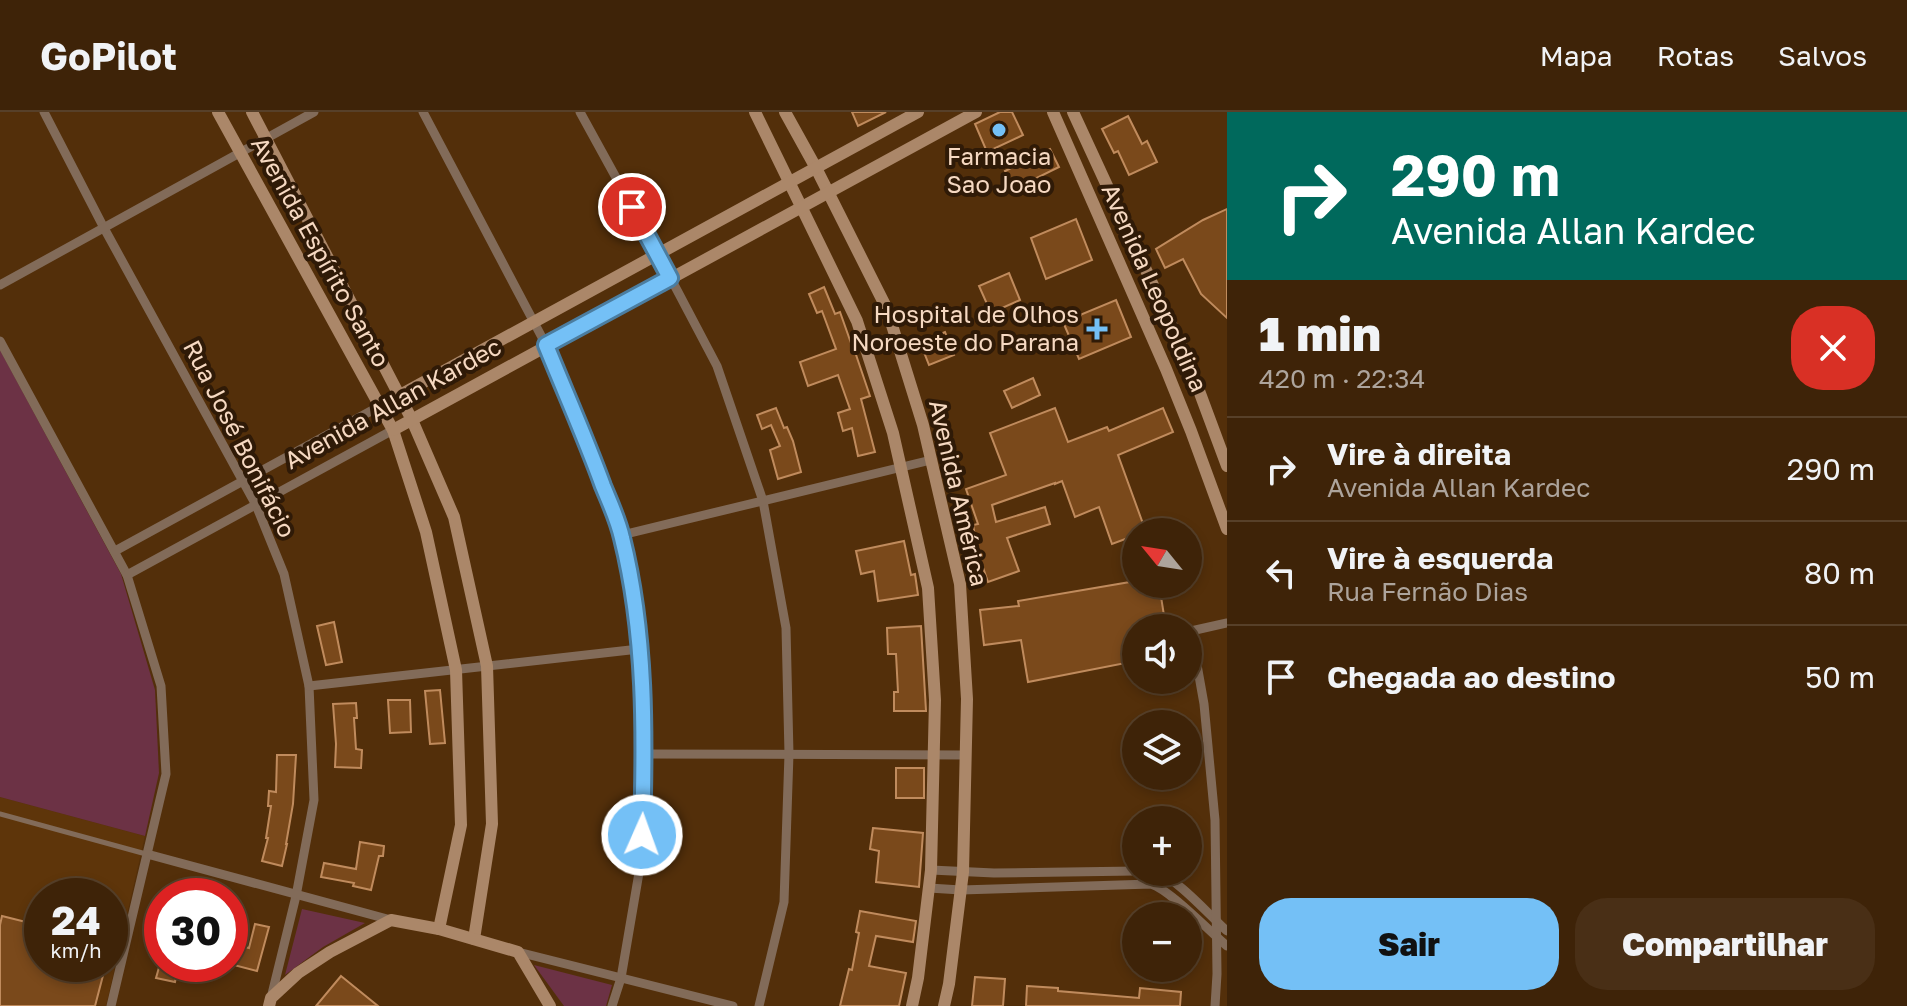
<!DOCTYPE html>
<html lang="pt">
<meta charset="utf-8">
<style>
:root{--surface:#3e2308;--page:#492f16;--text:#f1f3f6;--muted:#ada49c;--line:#574029;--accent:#74c0f6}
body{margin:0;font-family:"Golos Text",sans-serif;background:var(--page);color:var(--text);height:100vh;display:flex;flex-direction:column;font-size:30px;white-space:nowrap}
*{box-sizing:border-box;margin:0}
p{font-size:26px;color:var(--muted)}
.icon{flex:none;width:44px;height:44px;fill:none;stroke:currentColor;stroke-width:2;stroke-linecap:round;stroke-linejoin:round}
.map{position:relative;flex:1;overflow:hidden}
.drawer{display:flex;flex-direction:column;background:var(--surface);width:680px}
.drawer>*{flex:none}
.top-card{background:#00695c;color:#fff;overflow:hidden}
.needle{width:52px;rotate:300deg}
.controls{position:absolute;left:1122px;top:406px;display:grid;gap:16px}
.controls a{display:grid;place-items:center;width:80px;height:80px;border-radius:50%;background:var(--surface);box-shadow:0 4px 12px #0003,0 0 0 2px var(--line);font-size:40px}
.speed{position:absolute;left:24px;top:766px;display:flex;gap:16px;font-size:40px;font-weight:700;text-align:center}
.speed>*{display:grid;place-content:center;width:104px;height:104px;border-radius:50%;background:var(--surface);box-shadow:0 4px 12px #0003,0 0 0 2px var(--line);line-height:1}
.speed small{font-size:20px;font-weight:400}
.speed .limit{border:12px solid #d22;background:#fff;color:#111}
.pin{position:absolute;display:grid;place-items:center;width:68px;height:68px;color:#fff;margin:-34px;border:4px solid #fff;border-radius:50%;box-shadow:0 2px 8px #0007}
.me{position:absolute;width:88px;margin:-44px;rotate:2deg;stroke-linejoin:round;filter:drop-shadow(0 0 6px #0008)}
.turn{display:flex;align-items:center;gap:28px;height:168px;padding:0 32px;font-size:36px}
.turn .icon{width:104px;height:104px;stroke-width:2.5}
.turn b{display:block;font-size:56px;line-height:68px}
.round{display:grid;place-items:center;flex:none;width:84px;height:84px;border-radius:32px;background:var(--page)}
.summary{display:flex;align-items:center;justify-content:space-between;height:136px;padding:0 32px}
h1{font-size:48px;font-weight:800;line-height:60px}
.action{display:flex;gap:16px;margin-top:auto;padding:16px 32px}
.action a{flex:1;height:92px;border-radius:32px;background:var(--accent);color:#111;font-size:32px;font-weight:800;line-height:92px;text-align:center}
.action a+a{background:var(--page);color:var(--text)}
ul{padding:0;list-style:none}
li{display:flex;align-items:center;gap:24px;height:104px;padding:0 32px;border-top:2px solid var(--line)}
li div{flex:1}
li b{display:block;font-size:30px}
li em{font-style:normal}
header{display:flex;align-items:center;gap:48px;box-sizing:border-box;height:112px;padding:0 40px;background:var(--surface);border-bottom:2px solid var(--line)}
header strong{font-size:38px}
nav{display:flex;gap:44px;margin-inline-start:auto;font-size:28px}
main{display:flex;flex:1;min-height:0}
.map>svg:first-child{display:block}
.built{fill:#5e350a;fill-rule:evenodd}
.green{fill:#6c3245}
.building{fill:#7a491b;stroke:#c08b5d;stroke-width:2}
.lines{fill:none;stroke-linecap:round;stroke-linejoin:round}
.lane{stroke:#826b59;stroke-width:5}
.street{stroke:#826b59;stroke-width:9}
.secondary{stroke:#ab8769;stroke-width:12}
.route-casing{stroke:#4b7da0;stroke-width:20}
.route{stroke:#74c0f6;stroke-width:14}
.poi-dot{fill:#74c0f6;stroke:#2f1a07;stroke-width:3}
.labels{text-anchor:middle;stroke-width:8;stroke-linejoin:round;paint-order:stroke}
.poi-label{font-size:24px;fill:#f6d9c2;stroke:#2f1a07}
.street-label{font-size:24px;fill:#f6d9c2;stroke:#2f1a07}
</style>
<header>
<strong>GoPilot</strong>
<nav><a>Mapa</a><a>Rotas</a><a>Salvos</a></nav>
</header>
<main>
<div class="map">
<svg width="1227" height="894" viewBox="0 0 1227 894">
<rect width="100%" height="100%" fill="#532f0a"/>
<path class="built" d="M0,685L145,724L106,894H0ZM42,784H110V852H42Z"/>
<g class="green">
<path d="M0,238L121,462L155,578L159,661L145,724L0,685Z"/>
<path d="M302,797L365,811L323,835L285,863Z"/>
<path d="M534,853L612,873L606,894H564Z"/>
</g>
<g class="building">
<path d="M852,0H886L858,14Z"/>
<path d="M1000,0H1012L1023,23L987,40L975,12Z"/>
<path d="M1128,4L1142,32L1147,29L1157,50L1129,63L1118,39L1114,41L1102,17Z"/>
<path d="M1050,37L1059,55L1014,77L1005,59Z"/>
<path d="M1227,97V206L1201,182L1183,147L1165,156L1156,137L1203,108Z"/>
<path d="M1076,107L1092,148L1046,167L1031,126Z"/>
<path d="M1009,161L1020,188L991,201L979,174Z"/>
<path d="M824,175L835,202L840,200L851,231H852L870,284L861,287L875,340L858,344L852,316L843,319L838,301L850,297L838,263L808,274L800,250L836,237L822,199L817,201L809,182Z"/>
<path d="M1116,188L1131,225L1079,247L1063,210Z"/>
<path d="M945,220L954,243L929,253L920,230Z"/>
<path d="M1033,266L1040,283L1012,296L1004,279Z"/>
<path d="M776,296L784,316L787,315L793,329L801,360L778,367L770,338L780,334L771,313L762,317L757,303Z"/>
<path d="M1055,296L1068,330L1107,315L1109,319L1163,296L1173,320L1118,343L1146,420H1136V423L1112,432L1099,395L1075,405L1062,369L1055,372V371L992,393L996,410L1045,395L1050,412L1007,426L1019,459L988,470L978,441L973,413L978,412L966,377L1006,363L990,321Z"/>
<path d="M904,429L911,463L915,462L918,483L878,489L874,459L861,462L856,439Z"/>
<path d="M1136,469V472H1159L1166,516H1136V549L1028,570L1021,528L984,533L980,498L1019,494L1018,489Z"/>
<path d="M334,510L342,550L326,553L317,514Z"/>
<path d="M921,514L926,599H894V580H898L896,542H888L887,516Z"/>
<path d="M440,578L445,631L430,632L425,579Z"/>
<path d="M388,588H410L411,620L390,621Z"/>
<path d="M356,591L357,606H354L356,637L362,638L361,656L335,655L336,632L333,592Z"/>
<path d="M277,643H296L293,692L286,732H287L282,754L262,749L268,726H266L271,694H268L269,679L276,680Z"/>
<rect x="896" y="656" width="28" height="30"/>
<path d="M873,716L923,721L919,775L876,770L879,739L870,737Z"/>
<path d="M360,730L384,734L383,744H379L371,778L353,774L354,771L321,765L324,751L356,757Z"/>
<path d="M860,799L916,809L913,830L876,824L869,854L906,861L899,894H840L849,857L852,858L859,821L856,820Z"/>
<path d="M2,804L42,814V852H106L95,894H0V813Z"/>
<path d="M255,812L269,815L257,859L230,852L231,832L249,836Z"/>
<path d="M160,852H179L175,870L156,866Z"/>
<path d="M341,864L378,894H316Z"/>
<path d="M975,865L1005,867L1003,894H972Z"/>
<path d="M1027,874L1058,876V879L1139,886L1140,876L1181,880L1180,894H1026Z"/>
</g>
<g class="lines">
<path class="lane" d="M0,702L146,742"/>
<g class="street">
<path d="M44,0L104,116L256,393L284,462L309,574L314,688L296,784L271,886"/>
<path d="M423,0L546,233L597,358L622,423L631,466L639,537L644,642L641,749L621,866L612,894"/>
<path d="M580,0L658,142L717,254L763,389L786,516L789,642L784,790L759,894"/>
<path d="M0,173L314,0"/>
<path d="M0,229L127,463L161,574L166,662L111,894"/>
<path d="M622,423L931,348"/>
<path d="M115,439L380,294"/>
<path d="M127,463L393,318"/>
<path d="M309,574L639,537"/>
<path d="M644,642L966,643"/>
<path d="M147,742L391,808"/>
<path d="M931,758L994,761L1136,759"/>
<path d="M1156,760C1177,766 1209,803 1227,819"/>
<path d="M929,776L961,778L1151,772C1170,778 1209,819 1227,834"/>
<path d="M518,840L733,894"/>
<path d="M1215,894L1217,862L1215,708L1204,592L1191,519L1227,511"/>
</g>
<g class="secondary">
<path d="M218,0L393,318L426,420L456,558L461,713L439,817"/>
<path d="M252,0L412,308L454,405L487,554L492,712L474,827"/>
<path d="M755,0L857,209L893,321L928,476L935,588L931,758L918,866L912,894"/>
<path d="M785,0L816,56L887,197L923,313L960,472L967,587L963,760L949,872L944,894"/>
<path d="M1053,0L1166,257L1191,319L1227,417"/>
<path d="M1073,0L1188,249L1227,354"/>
<path d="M380,294L918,0"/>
<path d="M393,318L976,0"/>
<path d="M269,894L271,886L298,861L330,840L391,808L439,817L518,840L550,894"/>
</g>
</g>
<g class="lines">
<defs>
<path id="route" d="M632,95L670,166L546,233C565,280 586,327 603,374C610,391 618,408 622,426C646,522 645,624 642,723"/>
</defs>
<use href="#route" class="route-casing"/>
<use href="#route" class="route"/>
</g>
<g class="poi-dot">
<circle cx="999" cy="18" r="8"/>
<path d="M1093 205h8v8h8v8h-8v8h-8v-8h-8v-8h8z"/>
</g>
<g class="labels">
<g class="poi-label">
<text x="999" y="53">Farmacia<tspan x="999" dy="28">Sao Joao</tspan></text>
<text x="1079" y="211" text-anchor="end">Hospital de Olhos<tspan x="1079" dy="28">Noroeste do Parana</tspan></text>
</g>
<g class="street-label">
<text transform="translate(320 140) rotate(61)" y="8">Avenida Espírito Santo</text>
<text transform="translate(1154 176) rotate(66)" y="8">Avenida Leopoldina</text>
<text transform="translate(393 292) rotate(-29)" y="8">Avenida Allan Kardec</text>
<text transform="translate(239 327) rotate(63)" y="8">Rua José Bonifácio</text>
<text transform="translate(958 381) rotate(77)" y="8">Avenida América</text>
</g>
</g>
</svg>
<div class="controls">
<a><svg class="needle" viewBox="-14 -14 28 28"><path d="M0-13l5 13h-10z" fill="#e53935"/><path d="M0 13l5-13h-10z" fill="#ada49c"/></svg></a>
<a><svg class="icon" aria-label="sound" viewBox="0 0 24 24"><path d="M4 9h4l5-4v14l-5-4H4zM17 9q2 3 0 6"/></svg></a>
<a><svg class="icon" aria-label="layers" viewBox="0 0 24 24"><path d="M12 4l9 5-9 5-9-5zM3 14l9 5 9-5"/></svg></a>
<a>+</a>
<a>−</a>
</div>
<div class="speed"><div>24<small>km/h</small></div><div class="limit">30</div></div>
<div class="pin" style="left:632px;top:95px;background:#d93025"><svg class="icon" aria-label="arrive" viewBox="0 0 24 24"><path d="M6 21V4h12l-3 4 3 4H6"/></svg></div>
<svg class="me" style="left:642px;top:723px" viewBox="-20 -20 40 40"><circle r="17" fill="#74c0f6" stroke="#fff" stroke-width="3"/><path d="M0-11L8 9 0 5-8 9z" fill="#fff"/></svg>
</div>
<section class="drawer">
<div class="top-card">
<div class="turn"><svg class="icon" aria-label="right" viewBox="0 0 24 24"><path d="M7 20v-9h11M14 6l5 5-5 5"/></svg><div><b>290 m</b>Avenida Allan Kardec</div></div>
</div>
<div class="summary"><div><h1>1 min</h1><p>420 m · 22:34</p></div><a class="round" style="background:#d93025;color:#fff"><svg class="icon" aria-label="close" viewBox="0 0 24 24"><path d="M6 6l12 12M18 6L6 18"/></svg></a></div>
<ul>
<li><svg class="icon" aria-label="right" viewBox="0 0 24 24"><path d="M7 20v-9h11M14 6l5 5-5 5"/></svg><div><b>Vire à direita</b><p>Avenida Allan Kardec</p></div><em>290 m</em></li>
<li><svg class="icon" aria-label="left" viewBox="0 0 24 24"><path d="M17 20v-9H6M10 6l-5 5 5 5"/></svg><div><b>Vire à esquerda</b><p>Rua Fernão Dias</p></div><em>80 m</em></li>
<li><svg class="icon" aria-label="arrive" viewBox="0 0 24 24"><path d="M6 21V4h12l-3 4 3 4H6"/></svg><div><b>Chegada ao destino</b></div><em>50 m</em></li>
</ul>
<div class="action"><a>Sair</a><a>Compartilhar</a></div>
</section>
</main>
